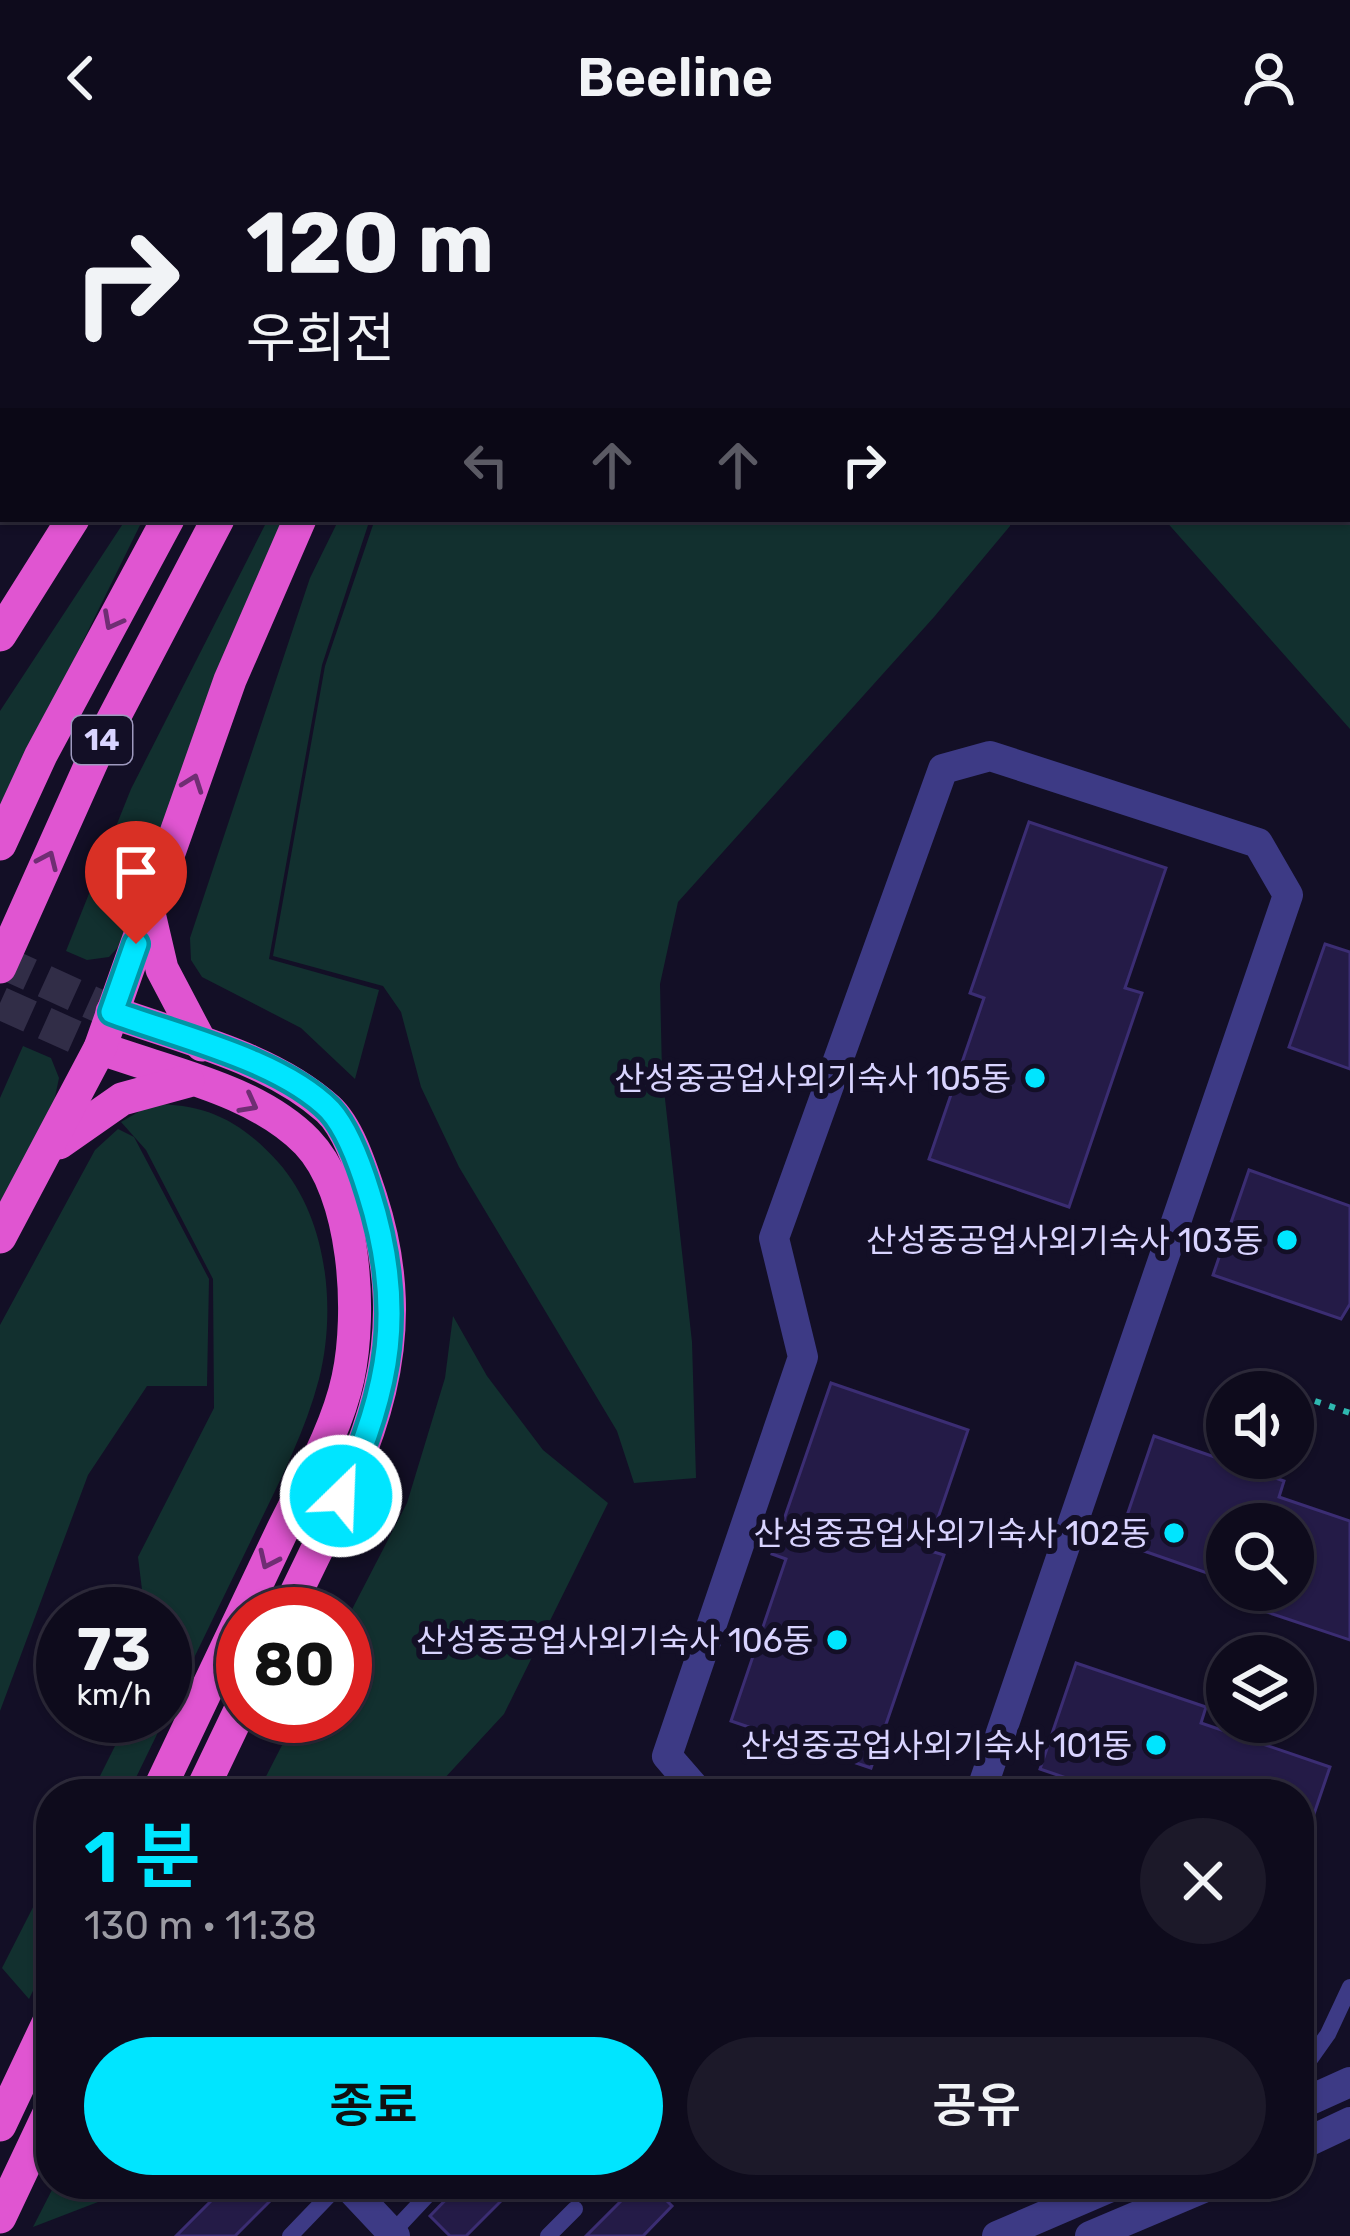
<!DOCTYPE html>
<html lang="ko">
<meta charset="utf-8">
<style>
:root{--surface:#0e0b1c;--page:#1c1929;--text:#f1f3f6;--muted:#9b9ba3;--line:#2e2b3b;--accent:#00e5ff}
body{margin:0;font-family:Rubik,"Noto Sans KR",sans-serif;background:var(--page);color:var(--text);height:100vh;display:flex;flex-direction:column;font-size:45px;white-space:nowrap}
*{box-sizing:border-box;margin:0}
p{font-size:39px;color:var(--muted)}
.icon{flex:none;width:66px;height:66px;fill:none;stroke:currentColor;stroke-width:2;stroke-linecap:round;stroke-linejoin:round}
.map{position:relative;flex:1;overflow:hidden}
.panel{position:absolute;left:36px;top:1623px;width:1278px;height:420px;display:flex;flex-direction:column;background:var(--surface);border-radius:48px;box-shadow:0 3px 9px #0004,0 0 0 3px var(--line)}
.panel>*{flex:none}
.guide{position:absolute;left:0px;top:0px;width:1350px;height:366px;box-shadow:0 3px 9px #0004,0 0 0 3px var(--line);background:#0e0b1c;color:var(--text);overflow:hidden}
.tools{position:absolute;left:1206px;top:1215px;display:grid;gap:24px}
.tools a{display:grid;place-items:center;width:108px;height:108px;border-radius:50%;background:var(--surface);box-shadow:0 3px 9px #0004,0 0 0 3px var(--line);font-size:60px}
.speed{position:absolute;left:36px;top:1431px;display:flex;gap:24px;font-size:60px;font-weight:700;text-align:center}
.speed>*{display:grid;place-content:center;width:156px;height:156px;border-radius:50%;background:var(--surface);box-shadow:0 3px 9px #0004,0 0 0 3px var(--line);line-height:1}
.speed small{font-size:30px;font-weight:400}
.speed .limit{border:18px solid #d22;background:#fff;color:#111}
.pin{position:absolute;display:grid;place-items:center;width:102px;height:102px;color:#fff;margin:-123px -51px;border-radius:50% 50% 50% 0;rotate:-45deg;box-shadow:0 0 12px #0007}
.pin .icon{rotate:45deg}
.me{position:absolute;width:132px;margin:-66px;rotate:24deg;stroke-linejoin:round;filter:drop-shadow(0 0 9px #0008)}
.turn{display:flex;align-items:center;gap:42px;height:252px;padding:0 48px;font-size:54px}
.turn .icon{width:156px;height:156px;stroke-width:2.5}
.turn b{display:block;font-size:84px;line-height:102px}
.lanes{display:flex;align-items:center;height:114px;padding:0 48px;background:#0003;justify-content:center;gap:60px;direction:ltr}
.lanes .off{opacity:.35}
.round{display:grid;place-items:center;flex:none;width:126px;height:126px;border-radius:63px;background:var(--page)}
.head{display:flex;align-items:center;justify-content:space-between;height:204px;padding:0 48px}
h1{font-size:72px;font-weight:600;line-height:90px;color:var(--accent)}
.primary-button{display:flex;gap:24px;margin-top:auto;padding:24px 48px}
.primary-button a{flex:1;height:138px;border-radius:72px;background:var(--accent);color:#111;font-size:48px;font-weight:600;line-height:138px;text-align:center}
.primary-button a+a{background:var(--page);color:var(--text)}
header{display:flex;justify-content:space-between;align-items:center;height:156px;padding:0 48px;background:var(--surface);font-size:54px;font-weight:600}
.map>svg:first-child{display:block}
.green{fill:#12302f}
.building{fill:#241b47;stroke:#3b2d73;stroke-width:3}
.lines{fill:none;stroke-linecap:round;stroke-linejoin:round}
.trunk-tunnel{stroke:#312d47;stroke-width:33;stroke-dasharray:33 16;stroke-linecap:butt}
.path{stroke:#2fb8b0;stroke-width:6;stroke-dasharray:6 9;stroke-linecap:butt}
.service{stroke:#3d3a85;stroke-width:16}
.minor{stroke:#3d3a85;stroke-width:30}
.tertiary{stroke:#3d3a85;stroke-width:30}
.trunk{stroke:#e055d1;stroke-width:33}
.oneway{stroke:#6f2e73}
.route-casing{stroke:#0095a6;stroke-width:30}
.route{stroke:#00e5ff;stroke-width:21}
.poi-dot{fill:#00e5ff;stroke:#130f26;stroke-width:4.5}
.labels{text-anchor:middle;stroke-width:12;stroke-linejoin:round;paint-order:stroke}
.shield{fill:#130f26;stroke:#9e99be;stroke-width:3}
.shield-label{font-size:30px;font-weight:bold;fill:#d9d4ff}
.poi-label{font-size:33px;fill:#d9d4ff;stroke:#130f26;text-anchor:end}
</style>
<header><svg class="icon" aria-label="back" viewBox="0 0 24 24"><path d="M15 5l-7 7 7 7"/></svg>Beeline<svg class="icon" aria-label="person" viewBox="0 0 24 24"><circle cx="12" cy="8" r="4"/><path d="M4 21q1-7 8-7t8 7"/></svg></header>
<div class="map">
<svg width="1350" height="2080" viewBox="0 0 1350 2080">
<rect width="100%" height="100%" fill="#130f26"/>
<g class="green">
<path d="M0,0H265L3,3L0,346Z"/>
<path d="M758,0H1350V8L1347,11V3H756Z"/>
<path d="M1350,161V573L1164,363H1347Z"/>
<path d="M126,363H143L0,654V555Z"/>
<path d="M268,363H282L122,787L109,801L87,804L66,795L131,633Z"/>
<path d="M339,363H370L322,509L269,803L379,834L355,923L301,872L202,821L191,804L190,782L310,422Z"/>
<path d="M375,363H1010V370L934,461L678,746L660,828L662,916L692,1186L696,1322L634,1327L617,1275L459,1011L421,931L401,856L383,830L273,800L325,510Z"/>
<path d="M23,890L51,902L59,922L54,946L0,1047V942Z"/>
<path d="M152,948C207,948 241,965 278,1006C327,1061 337,1152 319,1223C303,1284 271,1342 244,1399C205,1479 167,1558 128,1638H91L130,1560H165V1458H145L138,1401L214,1252L213,1123L146,994L121,966Z"/>
<path d="M118,973L134,981L209,1123L207,1230H147L88,1319L0,1555V1169L95,994Z"/>
<path d="M453,1160L487,1220L543,1294L608,1347L504,1558L430,1638H257L297,1560H345V1467L407,1347L445,1222Z"/>
<path d="M51,1716V1798L29,1843L2,1812Z"/>
<path d="M55,2028H106L98,2046L33,2071Z"/>
</g>
<g class="building">
<path d="M1029,666L1166,712L1125,832L1142,837L1069,1051L929,1003L984,842L970,837Z"/>
<path d="M1325,788L1350,796V913L1289,891Z"/>
<path d="M1249,1014L1350,1050V1148L1341,1163L1213,1119Z"/>
<path d="M831,1227L968,1274L927,1394L944,1399L871,1612L731,1565L786,1403L772,1398Z"/>
<path d="M1154,1280L1284,1325L1279,1341L1350,1365V1484L1237,1446L1241,1434H1293V1368H1227V1424L1118,1386Z"/>
<path d="M1076,1507L1206,1551L1201,1567L1330,1611L1299,1702V1638H1113L1040,1613Z"/>
<path d="M228,2028H287L235,2080H176Z"/>
<path d="M461,2028H518L466,2080H450L430,2060Z"/>
<path d="M638,2028H650L672,2050L643,2080H586Z"/>
</g>
<g class="lines">
<g class="trunk-tunnel">
<path d="M0,805L112,856"/>
<path d="M0,847L100,892"/>
</g>
<path class="path" d="M1315,1245L1350,1257"/>
<g class="service">
<path d="M1299,1919L1328,1878L1350,1831"/>
<path d="M392,2077L438,2028"/>
<path d="M290,2080L340,2028"/>
<path d="M548,2080L575,2053"/>
</g>
<g class="minor">
<path d="M700,1638L667,1600L803,1201L774,1082L943,613L990,600L1258,687L1288,739L980,1638"/>
<path d="M346,2028L395,2080"/>
</g>
<g class="tertiary">
<path d="M1299,1949L1350,1926"/>
<path d="M1299,1990L1350,1966"/>
<path d="M997,2080L1118,2028"/>
<path d="M1090,2080L1213,2028"/>
</g>
<g class="trunk">
<path d="M349,3L352,0"/>
<path d="M394,3L395,0"/>
<path d="M453,3L456,0"/>
<path d="M502,3L504,0"/>
<path d="M0,479L73,363"/>
<path d="M0,688L41,599L168,363"/>
<path d="M148,753L162,813L202,889"/>
<path d="M0,811L99,590L218,363"/>
<path d="M112,856C183,882 270,901 328,953C349,972 362,1015 371,1042C424,1206 353,1315 286,1458"/>
<path d="M100,892C167,917 255,933 307,986C356,1037 362,1157 348,1222C337,1274 306,1326 283,1373C241,1462 199,1550 157,1638"/>
<path d="M59,987L122,943L188,925"/>
<path d="M0,1081L100,892L230,524L300,363"/>
<path d="M200,1638L243,1548"/>
<path d="M0,1969L51,1861"/>
<path d="M0,2061L51,1953"/>
</g>
</g>
<defs><path id="oneway-chevron" d="M-2-3.5L2.5 0L-2 3.5" fill="none" stroke-width="1.6" stroke-linecap="round" stroke-linejoin="round" transform="scale(3)"/></defs>
<g class="oneway">
<use href="#oneway-chevron" transform="translate(112 465) rotate(118)"/>
<use href="#oneway-chevron" transform="translate(193 627) rotate(-70)"/>
<use href="#oneway-chevron" transform="translate(48 704) rotate(-66)"/>
<use href="#oneway-chevron" transform="translate(249 948) rotate(28)"/>
<use href="#oneway-chevron" transform="translate(268 1404) rotate(115)"/>
</g>
<g class="lines">
<defs>
<path id="route" d="M136,788L112,856C176,880 281,904 330,954C348,974 361,1011 369,1037C405,1150 391,1234 341,1340"/>
</defs>
<use href="#route" class="route-casing"/>
<use href="#route" class="route"/>
</g>
<g class="poi-dot">
<circle cx="1035" cy="922" r="12"/>
<circle cx="1287" cy="1084" r="12"/>
<circle cx="1174" cy="1377" r="12"/>
<circle cx="837" cy="1484" r="12"/>
<circle cx="1156" cy="1589" r="12"/>
</g>
<g class="labels">
<rect class="shield" x="72" y="560" width="60" height="48" rx="9"/>
<g class="shield-label">
<text x="102" y="594">14</text>
</g>
<g class="poi-label">
<text x="1011" y="934">산성중공업사외기숙사 105동</text>
<text x="1263" y="1096">산성중공업사외기숙사 103동</text>
<text x="1150" y="1389">산성중공업사외기숙사 102동</text>
<text x="813" y="1496">산성중공업사외기숙사 106동</text>
<text x="1132" y="1601">산성중공업사외기숙사 101동</text>
</g>
</g>
</svg>
<div class="tools">
<a><svg class="icon" aria-label="sound" viewBox="0 0 24 24"><path d="M4 9h4l5-4v14l-5-4H4zM17 9q2 3 0 6"/></svg></a>
<a><svg class="icon" aria-label="search" viewBox="0 0 24 24"><circle cx="10" cy="10" r="6"/><path d="M15 15l6 6"/></svg></a>
<a><svg class="icon" aria-label="layers" viewBox="0 0 24 24"><path d="M12 4l9 5-9 5-9-5zM3 14l9 5 9-5"/></svg></a>
</div>
<div class="speed"><div>73<small>km/h</small></div><div class="limit">80</div></div>
<div class="pin" style="left:136px;top:788px;background:#d93025"><svg class="icon" aria-label="arrive" viewBox="0 0 24 24"><path d="M6 21V4h12l-3 4 3 4H6"/></svg></div>
<svg class="me" style="left:341px;top:1340px" viewBox="-20 -20 40 40"><circle r="17" fill="#00e5ff" stroke="#fff" stroke-width="3"/><path d="M0-11L8 9 0 5-8 9z" fill="#fff"/></svg>
<div class="guide">
<div class="turn"><svg class="icon" aria-label="right" viewBox="0 0 24 24"><path d="M7 20v-9h11M14 6l5 5-5 5"/></svg><div><b>120 m</b>우회전</div></div>
<div class="lanes"><svg class="icon off" aria-label="left" viewBox="0 0 24 24"><path d="M17 20v-9H6M10 6l-5 5 5 5"/></svg><svg class="icon off" aria-label="ahead" viewBox="0 0 24 24"><path d="M12 20V5M6 11l6-6 6 6"/></svg><svg class="icon off" aria-label="ahead" viewBox="0 0 24 24"><path d="M12 20V5M6 11l6-6 6 6"/></svg><svg class="icon" aria-label="right" viewBox="0 0 24 24"><path d="M7 20v-9h11M14 6l5 5-5 5"/></svg></div>
</div>
<section class="panel">
<div class="head"><div><h1>1 분</h1><p>130 m · 11:38</p></div><a class="round"><svg class="icon" aria-label="close" viewBox="0 0 24 24"><path d="M6 6l12 12M18 6L6 18"/></svg></a></div>
<div class="primary-button"><a>종료</a><a>공유</a></div>
</section>
</div>
